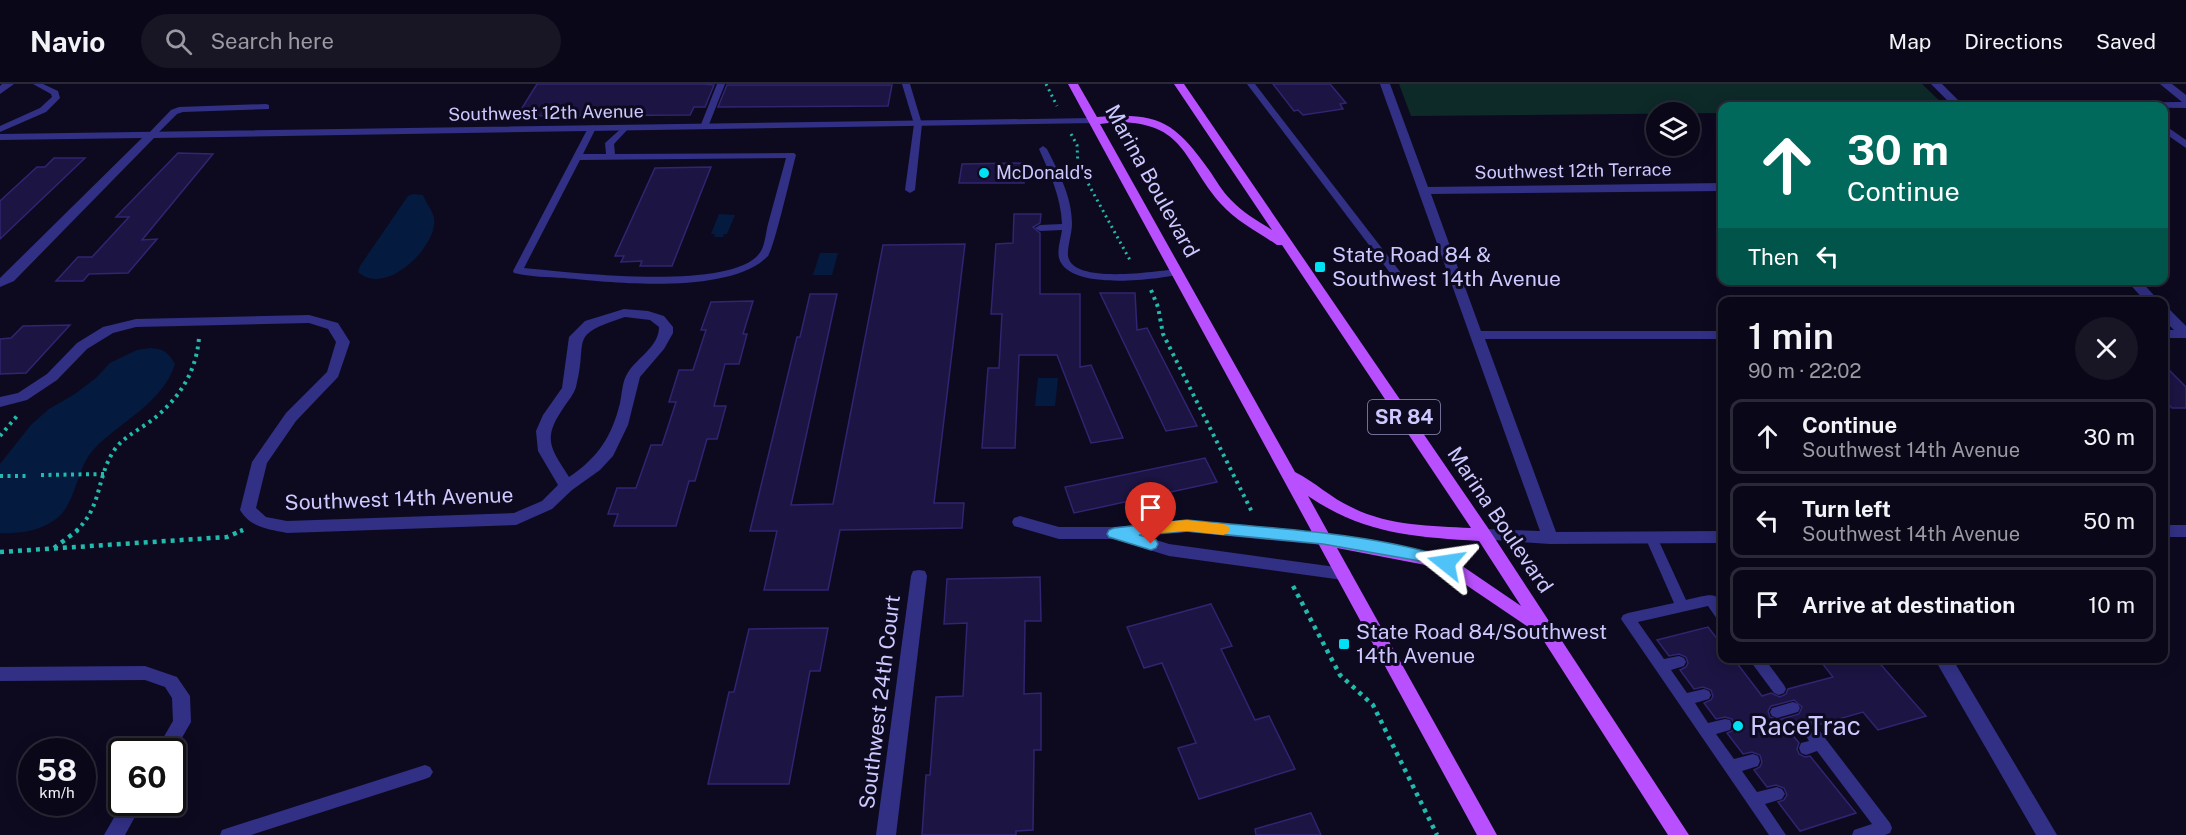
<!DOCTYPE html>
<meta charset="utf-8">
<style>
:root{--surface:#0a0818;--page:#181625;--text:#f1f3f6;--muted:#999aa2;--line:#2a2937}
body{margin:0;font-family:"Public Sans",sans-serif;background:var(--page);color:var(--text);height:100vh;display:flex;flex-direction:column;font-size:22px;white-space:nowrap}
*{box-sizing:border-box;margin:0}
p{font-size:20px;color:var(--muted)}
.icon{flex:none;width:33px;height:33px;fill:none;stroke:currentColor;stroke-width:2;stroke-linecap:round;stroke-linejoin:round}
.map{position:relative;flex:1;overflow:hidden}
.panel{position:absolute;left:1718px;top:213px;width:450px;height:366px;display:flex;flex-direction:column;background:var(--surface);border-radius:12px;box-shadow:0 3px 15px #0003,0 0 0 2px var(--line)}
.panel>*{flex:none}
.top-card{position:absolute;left:1718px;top:18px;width:450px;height:183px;border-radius:12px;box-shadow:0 3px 15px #0003,0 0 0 2px var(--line);background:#00695c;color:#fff;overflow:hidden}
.buttons{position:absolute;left:1646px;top:18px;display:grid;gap:12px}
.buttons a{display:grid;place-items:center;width:54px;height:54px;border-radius:50%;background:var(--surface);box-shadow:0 3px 15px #0003,0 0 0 2px var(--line);font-size:30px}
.speed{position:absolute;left:18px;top:654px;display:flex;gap:12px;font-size:30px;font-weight:700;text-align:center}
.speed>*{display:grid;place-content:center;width:78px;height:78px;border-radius:50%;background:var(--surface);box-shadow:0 3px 15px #0003,0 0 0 2px var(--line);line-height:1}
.speed small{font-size:15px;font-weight:400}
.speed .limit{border:3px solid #111;border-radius:9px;background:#fff;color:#111}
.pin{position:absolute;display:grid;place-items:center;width:51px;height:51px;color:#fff;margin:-62px -26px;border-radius:50% 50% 50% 0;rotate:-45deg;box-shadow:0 0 6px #0007}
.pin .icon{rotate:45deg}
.me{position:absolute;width:66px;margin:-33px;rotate:285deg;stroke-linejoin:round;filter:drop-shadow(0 0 4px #0008)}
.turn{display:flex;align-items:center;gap:21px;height:126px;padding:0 30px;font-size:27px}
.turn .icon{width:78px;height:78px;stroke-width:2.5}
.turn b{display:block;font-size:42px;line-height:51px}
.then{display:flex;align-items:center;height:57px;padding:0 30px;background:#0003;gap:12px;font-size:22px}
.round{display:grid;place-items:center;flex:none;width:63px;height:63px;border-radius:32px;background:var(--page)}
.headline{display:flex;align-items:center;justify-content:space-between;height:102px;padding:0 30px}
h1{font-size:36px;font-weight:600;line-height:45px}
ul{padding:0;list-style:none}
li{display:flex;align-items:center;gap:18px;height:75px;margin:0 12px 9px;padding:0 18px;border:3px solid var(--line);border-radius:12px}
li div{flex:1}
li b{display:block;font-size:22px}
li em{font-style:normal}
header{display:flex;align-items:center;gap:36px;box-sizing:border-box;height:84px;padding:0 30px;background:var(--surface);border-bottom:2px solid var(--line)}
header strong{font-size:28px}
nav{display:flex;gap:33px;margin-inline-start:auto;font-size:21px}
.search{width:420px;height:54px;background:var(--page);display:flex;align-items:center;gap:15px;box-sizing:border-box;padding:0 21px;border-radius:33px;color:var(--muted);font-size:22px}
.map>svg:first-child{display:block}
.green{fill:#0d2a28}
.water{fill:#041b3f}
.building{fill:#1c1442;stroke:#312471;stroke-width:1.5;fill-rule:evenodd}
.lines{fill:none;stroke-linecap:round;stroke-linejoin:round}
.path-far2{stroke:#21bbad;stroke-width:3;stroke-dasharray:2 4;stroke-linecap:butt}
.path-far1{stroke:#21bbad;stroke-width:4;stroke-dasharray:3 4.5;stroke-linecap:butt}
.path{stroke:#21bbad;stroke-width:4.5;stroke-dasharray:4 5;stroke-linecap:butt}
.service{fill:#313084;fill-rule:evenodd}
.minor{fill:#313084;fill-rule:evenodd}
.primary{fill:#b950ff;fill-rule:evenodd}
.route{fill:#4fc3f7;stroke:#337fa1;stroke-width:1.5}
.slow{fill:#f59e0b}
.poi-dot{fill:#00e2f4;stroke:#0d0a20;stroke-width:2}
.labels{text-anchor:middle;stroke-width:6;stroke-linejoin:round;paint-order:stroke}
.far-street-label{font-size:18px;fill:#cdc9ff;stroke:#0d0a20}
.far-poi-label{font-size:18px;fill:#cdc9ff;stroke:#0d0a20;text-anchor:start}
.shield{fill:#0d0a20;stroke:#9390bc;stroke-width:1.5}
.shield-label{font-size:20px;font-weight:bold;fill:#cdc9ff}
.street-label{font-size:21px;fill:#cdc9ff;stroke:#0d0a20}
.poi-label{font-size:21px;fill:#cdc9ff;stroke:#0d0a20;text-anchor:start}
.near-poi-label{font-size:26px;fill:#cdc9ff;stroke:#0d0a20;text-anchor:start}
</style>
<header>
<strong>Navio</strong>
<div class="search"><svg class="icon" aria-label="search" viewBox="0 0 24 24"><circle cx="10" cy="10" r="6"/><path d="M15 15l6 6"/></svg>Search here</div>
<nav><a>Map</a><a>Directions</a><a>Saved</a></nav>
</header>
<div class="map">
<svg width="2186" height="751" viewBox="0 0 2186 751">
<rect width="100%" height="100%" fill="#0d0a20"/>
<path class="green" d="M1399,0H1922L1945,22H1722V29L1411,32Z"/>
<g class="water">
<path d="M413,110L423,111C427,122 436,129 434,141C431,168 384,212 358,188L360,182L408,112Z"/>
<path d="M719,130L735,131L727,150H724L723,153H714L715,150H711Z"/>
<path d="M820,169H838L832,191H813Z"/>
<path d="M150,264C164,265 168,268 175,280C163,319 119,338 93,366C75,386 77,422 53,437C39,447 17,450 0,449V380L31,341L49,325L75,310L96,294L110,279L137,266Z"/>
<path d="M1038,294H1058L1055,322H1035Z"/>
</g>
<g class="building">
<path d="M537,0H704L714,1L705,23H694L690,31L517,32Z"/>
<path d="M1273,0H1330L1346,19L1340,20L1343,25L1303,31L1298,26L1294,27Z"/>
<path d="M727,1H892L888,22L718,23Z"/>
<path d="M178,69L213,70L142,156L157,155L128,189L89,190L83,197H56L78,173H92L129,133H116Z"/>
<path d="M54,74H85L0,155V117L37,83H45Z"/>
<path d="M1024,79V99H959L962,80Z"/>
<path d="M711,83L672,182H640L642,177L621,178L624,172H615L655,84Z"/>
<path d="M1014,130H1041L1040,139L1033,143L1040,149V210H1080V283L1091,281L1123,354L1091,359L1057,271H1019L1015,364H982L988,284H999L1002,230H991L996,160L1013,159Z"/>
<path d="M965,160L934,419H964L962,444L840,446L828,506H764L777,447H750L797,253H800L810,210H837L791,421L833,420L883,161Z"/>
<path d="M1100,209H1135L1137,246L1147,244L1197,342L1166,347Z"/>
<path d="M753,217L743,250H747L739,280H725L714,322H726L717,355H707L695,397H689L676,442H614L618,430H608L617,404H636L651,361H662L676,318H669L679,286H693L706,246H701L711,218Z"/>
<path d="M70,241L26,289L0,290V255L11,254L23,242Z"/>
<path d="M2163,280L2186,303V324H2172L2163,315Z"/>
<path d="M1205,374L1217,398L1074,429L1065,403Z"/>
<path d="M1040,493L1041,537H1025L1024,610L1041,609V666H1034L1033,746L1016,747V751H922L926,691H930L936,613L963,612L967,539L944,540L947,495Z"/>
<path d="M1211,520L1232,562L1221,565L1255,636L1269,632L1295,685L1199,715L1178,664L1196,659L1162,579L1144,584L1127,543Z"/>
<path d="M1708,543L1722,561V574H1733L1762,612L1771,609L1780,613L1786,610L1788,605L1833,593L1818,574H1875L1926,632L1878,646L1863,628L1818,641L1814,636L1807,634L1800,636L1798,641L1800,646L1791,649L1799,659L1797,665L1799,670L1805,673L1810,672L1856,729L1800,747L1778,718L1784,716L1787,711L1784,704L1776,701L1767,703L1754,686L1760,683L1762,678L1760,671L1752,668L1743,670L1727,649L1732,647L1734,642L1732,635L1725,633L1716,635L1704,619L1711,616L1713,612L1711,606L1703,603L1694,605L1680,586L1686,583L1688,579L1686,573L1679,570L1669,572L1657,556ZM1794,616L1802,623L1799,630L1778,636L1770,633L1768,627L1771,622Z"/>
<path d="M828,544L820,587H810L789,700H708L729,608H734L749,545Z"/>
<path d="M1311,729L1321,751H1256L1255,745Z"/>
</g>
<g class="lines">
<g class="path-far2">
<path d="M1046,0L1057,22"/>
<path d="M1071,50L1077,61L1078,81L1131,178"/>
</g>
<g class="path-far1">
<path d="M1151,206L1158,223L1163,250L1253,430"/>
<path d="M0,352L17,332"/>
<path d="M41,391L105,390"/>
<path d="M0,392H26"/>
<path d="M76,447C102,423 96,396 113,368C121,355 135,348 148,339C177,318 196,290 199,254"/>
<path d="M240,447L243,446"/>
</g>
<g class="path">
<path d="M54,464L78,446"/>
<path d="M0,468L227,453L243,446"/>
<path d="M1293,502L1340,591L1373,621L1437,751"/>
</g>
<g class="service">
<path d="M33,0H43L58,7L60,14L46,28L0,48V42L40,24L52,13L51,10Z"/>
<path d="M717,0H725L708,43L701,45L700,43Z"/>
<path d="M902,0H910L922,40L915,106L910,109L905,106L914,40Z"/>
<path d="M1247,0H1255L1408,198L1409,200L1408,202H1400Z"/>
<path d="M266,20L269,21V25L183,28L177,30L154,53H148L147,51L171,26L179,23Z"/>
<path d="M592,41L596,44L583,70H606L605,59L625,41L629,44L614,60L615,70L794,69L796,71C792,86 774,165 768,172C730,211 615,199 564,194C548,193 530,193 514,189L513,187L588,44ZM786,74C780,96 774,118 768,140C766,148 765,160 761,167C737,209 568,188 524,184L580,76Z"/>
<path d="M1043,62L1047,65C1059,89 1072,113 1072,140C1072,149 1067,164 1068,172C1072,201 1157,187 1177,185L1182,188L1181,190C1155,196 1068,207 1059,174C1057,166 1061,154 1062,146L1040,147L1035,144L1040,141L1062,140C1061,113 1050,90 1039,65Z"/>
<path d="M1651,448L1656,450L1657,453L1686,516C1711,511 1722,503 1722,536L1717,535L1708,522L1638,538L1664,575L1679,572L1684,574L1686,578L1684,582L1671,586L1687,609L1704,605L1709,607L1711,611L1709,615L1695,619L1708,639L1725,635L1730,636L1732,641L1730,646L1716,650L1734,675L1753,670L1758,672L1760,677L1758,682L1742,687L1757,708L1777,703L1782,705L1785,710L1782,715L1765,720L1786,751H1769L1621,535L1623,531L1628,529L1674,519L1645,453L1646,450Z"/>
<path d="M1748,574H1764L1784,601L1786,605L1784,609L1779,611L1774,609Z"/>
<path d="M1793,618L1798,620L1800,624L1798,628L1777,634L1772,632L1770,628L1772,624Z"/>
<path d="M1807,636L1812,637L1890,739L1892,744L1890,749L1885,751H1852L1854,746L1872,740L1817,667L1806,671L1801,669L1799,664L1801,659L1809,657L1800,642L1802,637Z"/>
<path d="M425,681L430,683L433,688L430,693L425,695L251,751H220L222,746L228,744Z"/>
</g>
<g class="minor">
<path d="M2,0H14L0,10V2Z"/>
<path d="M1380,0H1390L1428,103L1722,99V107L1431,110L1481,247H1722V255H1485L1556,448L1722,447V459L1550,460L1478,455L1476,451L1478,447L1484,445L1540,447Z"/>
<path d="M1931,0H1942L1964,22H1953Z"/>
<path d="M2160,0H2172L2186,11V24L1994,22L1999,19L2182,18Z"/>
<path d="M1093,34L1098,37L1097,39L154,54L14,197L0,203V194L142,54L0,56V50Z"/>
<path d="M2163,40L2186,56V64L2163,48Z"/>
<path d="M2126,196H2140L2160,218H2146Z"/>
<path d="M2163,223L2168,224L2186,242V254H2163V246H2174L2163,235Z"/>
<path d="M624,225L648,227L664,232L673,243V249L664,265L640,293L628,341L613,372L600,386L572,406L552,425L516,441L287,449C268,445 251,444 240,426L252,378L286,329L327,288L336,258L328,245L309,239L136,243L113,249L87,265L57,296L27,316L0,323V313L18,309L47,290L77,259L103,243L136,235L309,231L338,239L350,258L338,293L296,337L267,379L256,424L266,433L287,437L514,429L542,417L558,401L538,367L536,347L543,331L562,304L569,253L585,237ZM625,233L650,236L659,243C659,264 635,274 626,292C622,300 622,310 620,319C612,352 598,374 569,393C550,363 542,355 564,323C568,317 574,310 576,303C589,254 566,252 625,233Z"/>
<path d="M1020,432L1059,443H1114L1187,436L1323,449L1329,451L1331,455L1329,459L1323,461L1187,448L1144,452L1169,460L1343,484L1349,485L1351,490L1349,495L1343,496L1169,472L1114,455H1059L1014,442L1012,438L1014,434Z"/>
<rect x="2163" y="441" width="23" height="12"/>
<path d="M919,486L925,487L927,492L896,751H876L911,492L913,487Z"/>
<path d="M1934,574H1952L2057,751H2036Z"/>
<path d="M145,582L177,593L190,612L191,638L172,671V668H155L173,637L172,614L165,603L145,596L0,597V583Z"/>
<path d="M123,718H143L125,751H104Z"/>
</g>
<path class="primary" d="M1068,0H1078L1097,33C1158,28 1174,37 1209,86C1216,96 1222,107 1231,116C1242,128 1258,137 1272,146L1174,0H1184L1490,447L1689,751H1668L1540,551L1441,484L1337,464L1497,751H1477ZM1116,38C1186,38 1183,77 1221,120C1236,137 1258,148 1277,161H1282L1471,444C1431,442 1388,442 1351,423C1331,414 1315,398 1295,388L1100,40ZM1308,412C1364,450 1414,453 1479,457L1521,522L1452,475L1420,466L1329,450Z"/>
</g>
<path class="route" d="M1187,436C1275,445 1367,448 1452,475L1454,479L1452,483L1446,485L1420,477L1323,460L1187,447L1139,451L1156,456L1158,460L1156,464L1151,466L1109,453L1107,450L1109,446L1114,444Z"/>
<path class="slow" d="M1187,436L1223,440L1228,442L1230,445L1228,449L1223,451L1187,447L1148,450L1143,448L1141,444L1143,440L1148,439Z"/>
<g class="poi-dot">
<circle cx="984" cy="89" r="6"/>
<rect x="1314" y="177" width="12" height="12" rx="3"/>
<rect x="1338" y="554" width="12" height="12" rx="3"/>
<circle cx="1738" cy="642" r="6"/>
</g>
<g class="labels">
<g class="far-street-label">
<text transform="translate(546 29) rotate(-1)" y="6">Southwest 12th Avenue</text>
<text transform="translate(1573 87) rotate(-1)" y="6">Southwest 12th Terrace</text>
</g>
<g class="far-poi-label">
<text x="996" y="95">McDonald's</text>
</g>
<rect class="shield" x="1368" y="316" width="72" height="34" rx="4.5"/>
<g class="shield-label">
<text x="1404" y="340">SR 84</text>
</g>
<g class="street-label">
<text transform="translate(1152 97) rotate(61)" y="7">Marina Boulevard</text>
<text transform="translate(399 415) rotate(-2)" y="7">Southwest 14th Avenue</text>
<text transform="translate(1500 436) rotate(56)" y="7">Marina Boulevard</text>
<text transform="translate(880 618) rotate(-83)" y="7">Southwest 24th Court</text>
</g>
<g class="poi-label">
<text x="1332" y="178">State Road 84 &amp;<tspan x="1332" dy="24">Southwest 14th Avenue</tspan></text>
<text x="1356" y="555">State Road 84/Southwest<tspan x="1356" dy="24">14th Avenue</tspan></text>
</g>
<g class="near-poi-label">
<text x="1750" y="651">RaceTrac</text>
</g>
</g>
</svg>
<div class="buttons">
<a><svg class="icon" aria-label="layers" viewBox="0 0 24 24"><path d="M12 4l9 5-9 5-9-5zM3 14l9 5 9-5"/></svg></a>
</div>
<div class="speed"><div>58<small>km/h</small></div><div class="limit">60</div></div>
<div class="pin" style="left:1151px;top:460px;background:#d93025"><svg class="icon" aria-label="arrive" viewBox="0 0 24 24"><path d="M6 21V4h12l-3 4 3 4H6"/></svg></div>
<svg class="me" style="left:1446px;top:479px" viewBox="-20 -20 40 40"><path d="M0-17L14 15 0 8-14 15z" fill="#4fc3f7" stroke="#fff" stroke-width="4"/></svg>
<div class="top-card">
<div class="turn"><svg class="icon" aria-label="ahead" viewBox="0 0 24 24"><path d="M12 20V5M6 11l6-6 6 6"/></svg><div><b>30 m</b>Continue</div></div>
<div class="then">Then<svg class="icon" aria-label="left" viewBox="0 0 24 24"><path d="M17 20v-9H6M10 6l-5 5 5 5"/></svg></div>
</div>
<section class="panel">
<div class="headline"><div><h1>1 min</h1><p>90 m · 22:02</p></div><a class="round"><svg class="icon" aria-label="close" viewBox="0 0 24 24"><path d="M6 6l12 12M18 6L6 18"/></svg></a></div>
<ul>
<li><svg class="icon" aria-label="ahead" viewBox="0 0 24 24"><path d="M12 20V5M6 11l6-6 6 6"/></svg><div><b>Continue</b><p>Southwest 14th Avenue</p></div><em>30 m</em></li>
<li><svg class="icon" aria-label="left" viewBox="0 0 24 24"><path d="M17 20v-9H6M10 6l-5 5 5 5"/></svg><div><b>Turn left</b><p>Southwest 14th Avenue</p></div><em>50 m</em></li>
<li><svg class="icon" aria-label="arrive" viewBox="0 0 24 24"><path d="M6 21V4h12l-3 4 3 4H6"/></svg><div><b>Arrive at destination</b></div><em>10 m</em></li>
</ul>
</section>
</div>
